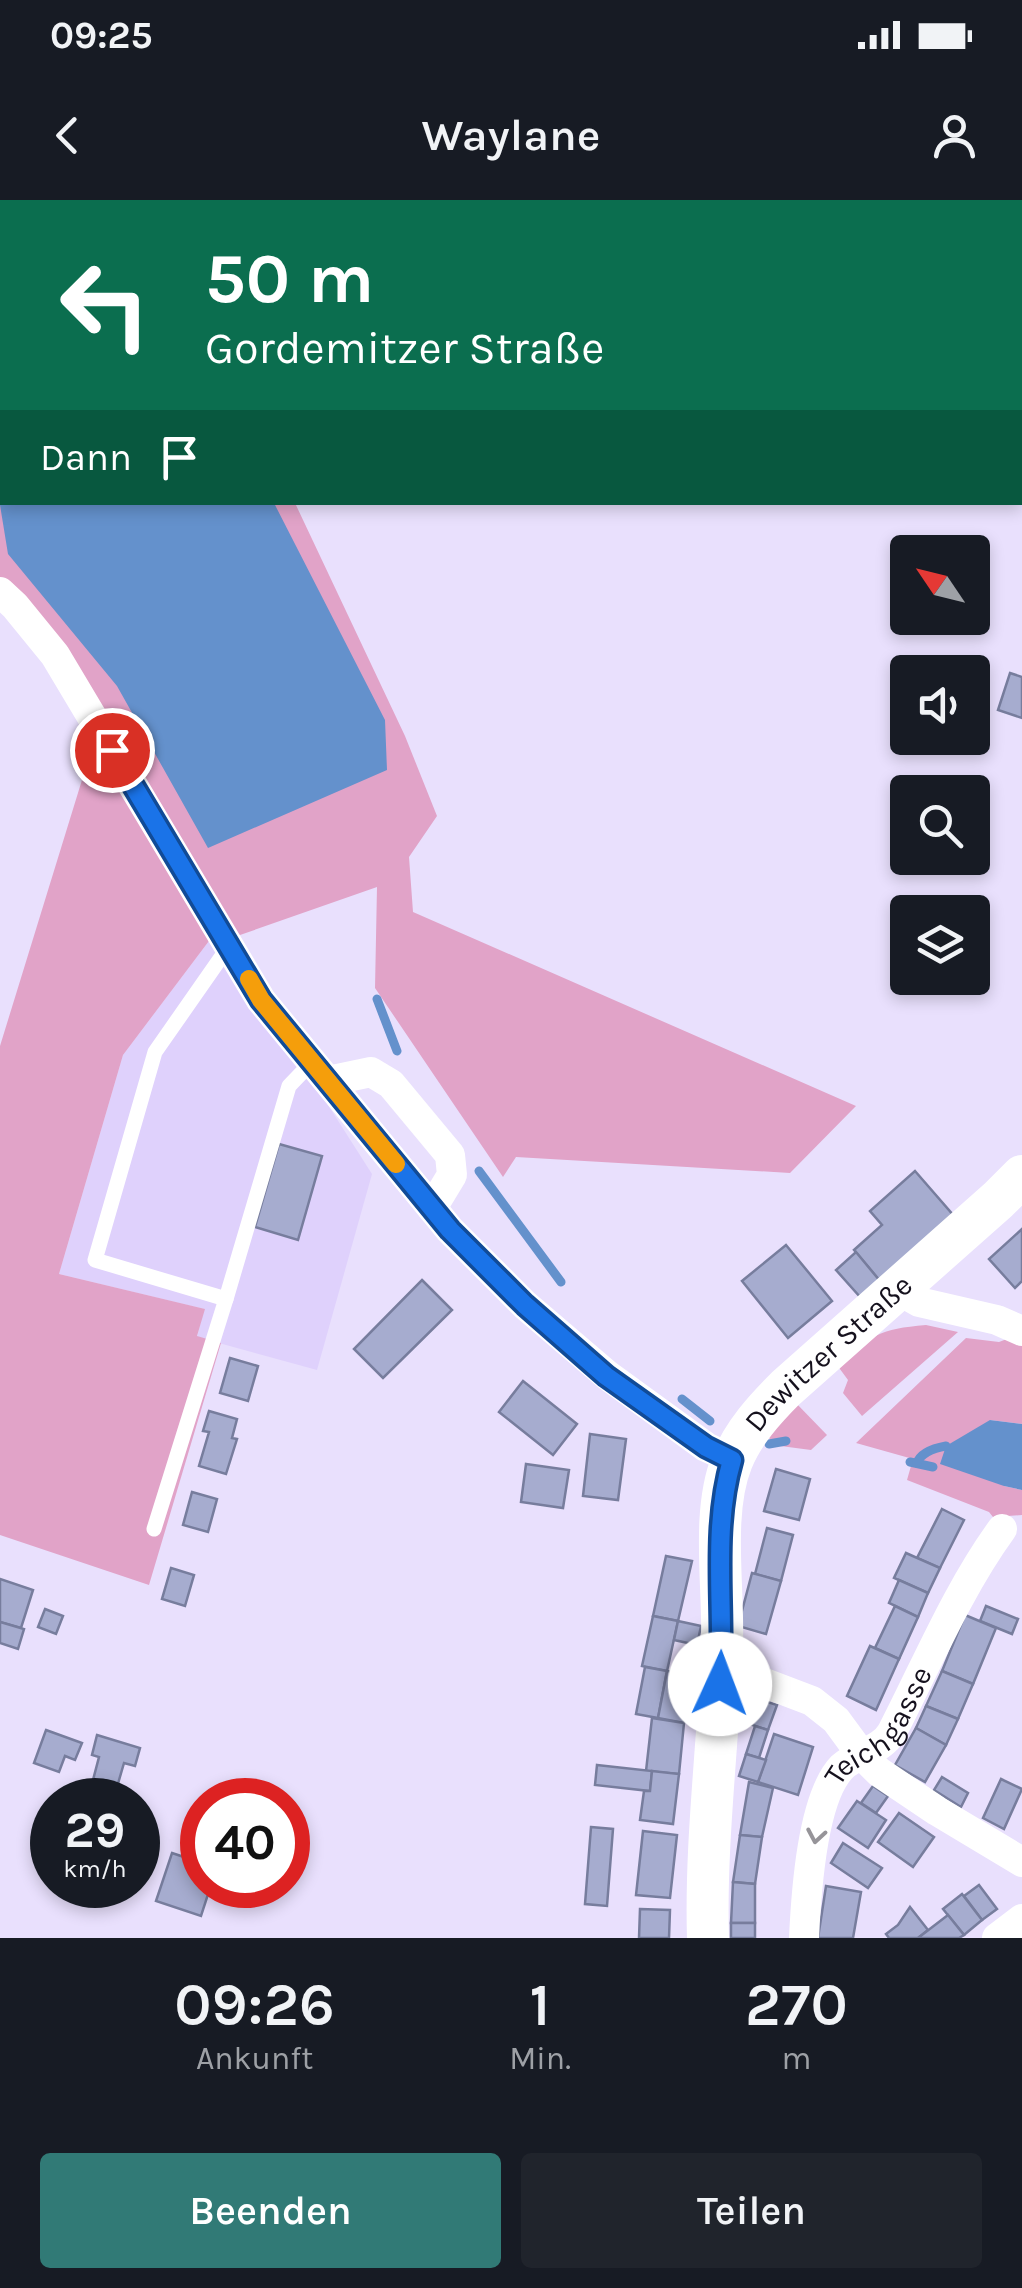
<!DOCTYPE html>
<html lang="de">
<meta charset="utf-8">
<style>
:root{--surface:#171b24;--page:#20242c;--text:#f1f3f6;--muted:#9ea1a6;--accent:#317a76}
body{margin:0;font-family:Karla,sans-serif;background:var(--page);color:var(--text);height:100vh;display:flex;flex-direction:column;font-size:38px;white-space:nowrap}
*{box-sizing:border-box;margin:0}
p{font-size:32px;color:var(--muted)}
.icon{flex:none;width:55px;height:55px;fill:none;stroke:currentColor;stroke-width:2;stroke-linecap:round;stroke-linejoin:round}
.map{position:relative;height:1738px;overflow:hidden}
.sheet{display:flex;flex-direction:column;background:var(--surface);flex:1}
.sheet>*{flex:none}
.guide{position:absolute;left:0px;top:0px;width:1022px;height:305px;box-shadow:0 5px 15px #0003;background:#0b6e4f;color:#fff;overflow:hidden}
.needle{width:65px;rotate:305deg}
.controls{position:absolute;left:890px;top:335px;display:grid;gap:20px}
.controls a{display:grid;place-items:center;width:100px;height:100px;border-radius:10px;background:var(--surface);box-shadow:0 5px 15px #0003;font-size:50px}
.speed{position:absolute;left:30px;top:1578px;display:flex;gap:20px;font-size:50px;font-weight:700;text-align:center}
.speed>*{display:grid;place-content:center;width:130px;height:130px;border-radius:50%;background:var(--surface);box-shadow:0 5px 15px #0003;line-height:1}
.speed small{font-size:25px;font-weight:400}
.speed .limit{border:15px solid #d22;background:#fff;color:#111}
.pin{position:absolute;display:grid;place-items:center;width:85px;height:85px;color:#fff;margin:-42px;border:5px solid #fff;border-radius:50%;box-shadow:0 2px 10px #0007}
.me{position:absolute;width:110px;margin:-55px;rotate:2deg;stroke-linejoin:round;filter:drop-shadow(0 0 8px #0008)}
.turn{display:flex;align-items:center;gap:35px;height:210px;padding:0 40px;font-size:45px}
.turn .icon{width:130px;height:130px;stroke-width:2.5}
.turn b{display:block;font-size:70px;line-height:85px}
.then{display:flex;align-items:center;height:95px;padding:0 40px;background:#0003;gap:20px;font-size:38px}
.eta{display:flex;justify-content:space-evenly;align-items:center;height:170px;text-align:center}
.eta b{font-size:60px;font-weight:600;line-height:70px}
.cta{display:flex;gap:20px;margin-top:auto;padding:20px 40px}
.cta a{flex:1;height:115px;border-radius:10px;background:var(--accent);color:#fff;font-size:40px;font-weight:600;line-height:115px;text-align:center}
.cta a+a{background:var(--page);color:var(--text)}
.status{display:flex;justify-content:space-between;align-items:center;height:70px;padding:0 50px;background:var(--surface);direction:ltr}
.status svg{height:28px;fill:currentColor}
header{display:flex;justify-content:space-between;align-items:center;height:130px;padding:0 40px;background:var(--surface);font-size:45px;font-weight:600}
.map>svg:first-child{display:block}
.built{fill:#dfd1fc}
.green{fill:#e1a3c8}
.water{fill:#6491cc}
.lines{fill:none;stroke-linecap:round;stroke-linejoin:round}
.stream{stroke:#6491cc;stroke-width:9}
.building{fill:#a6accf;stroke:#777d9d;stroke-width:2.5}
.lane{stroke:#fff;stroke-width:15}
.street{stroke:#fff;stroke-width:30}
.secondary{stroke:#fff;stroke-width:42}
.oneway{stroke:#969499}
.route-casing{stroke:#114b97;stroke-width:25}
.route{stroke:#1a73e8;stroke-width:18}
.slow{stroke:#f59e0b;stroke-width:18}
.labels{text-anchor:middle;stroke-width:10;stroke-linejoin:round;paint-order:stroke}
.street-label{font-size:30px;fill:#15111d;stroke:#f4f0ff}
</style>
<div class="status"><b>09:25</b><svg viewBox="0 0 49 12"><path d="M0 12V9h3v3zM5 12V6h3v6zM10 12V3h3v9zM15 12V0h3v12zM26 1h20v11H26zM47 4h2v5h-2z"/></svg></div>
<header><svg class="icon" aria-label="back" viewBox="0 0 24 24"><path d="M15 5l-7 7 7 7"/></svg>Waylane<svg class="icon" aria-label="person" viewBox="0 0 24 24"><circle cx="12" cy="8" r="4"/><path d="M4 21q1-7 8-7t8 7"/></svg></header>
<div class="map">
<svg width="1022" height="1738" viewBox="0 0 1022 1738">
<rect width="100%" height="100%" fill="#e9e0fd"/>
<path class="built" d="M218,729L263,803L372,974L317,1170L197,1137L204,1109L59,1074L123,855Z"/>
<g class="green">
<path d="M0,0H153L154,2H2V302L295,303L405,536L437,616L409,657L413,712L856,906L790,973L516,957L503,977L375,788L377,687L240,735L218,729L123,855L59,1074L205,1109L197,1136L221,1143L149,1385L0,1335V846L98,528L0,392Z"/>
<path d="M926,1125L958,1132L862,1216L843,1193L848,1180L837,1165C872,1135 879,1129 926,1125Z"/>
<path d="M1012,1137L1022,1142V1224L990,1220L1004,1286L1022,1290V1315L993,1317L989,1312L907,1280L913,1259L856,1243L966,1138L999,1142Z"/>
<path d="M794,1201L827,1235L811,1250L773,1245L766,1232Z"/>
</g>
<g class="water">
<path d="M0,0H120L122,2H2V302L274,303L385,520L387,570L208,648L117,486L8,354L0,305Z"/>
<path d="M990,1220L1022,1224V1290L1004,1286L940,1264L946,1246Z"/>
</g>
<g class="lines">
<g class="stream">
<path d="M377,799L397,851"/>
<path d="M479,971L561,1082"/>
<path d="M682,1199L710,1221"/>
<path d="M769,1244L786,1241"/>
<path d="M910,1262L933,1267"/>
<path d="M917,1263C921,1252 935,1248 946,1246"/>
</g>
</g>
<g class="building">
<path d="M1010,473L1022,477V518L998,510Z"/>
<path d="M279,944L322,956L298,1040L255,1027Z"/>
<path d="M915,971L954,1016L880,1081L854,1050L882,1025L870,1011Z"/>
<path d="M1022,1029V1081L1015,1088L989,1059Z"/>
<path d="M786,1045L832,1101L788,1138L742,1081Z"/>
<path d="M856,1052L880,1081L861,1098L836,1070Z"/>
<path d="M422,1080L452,1110L383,1178L354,1149Z"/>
<path d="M230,1158L258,1166L248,1201L220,1193Z"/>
<path d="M523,1181L577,1224L553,1255L499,1212Z"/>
<path d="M209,1211L237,1219L232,1238L237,1239L226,1274L199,1266L209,1232L203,1231Z"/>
<path d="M590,1234L626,1239L618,1300L583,1296Z"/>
<path d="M526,1264L569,1270L563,1308L521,1302Z"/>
<path d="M776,1269L810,1279L799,1320L764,1311Z"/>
<path d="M192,1292L217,1299L208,1332L183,1325Z"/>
<path d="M942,1309L964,1320L940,1368L917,1358Z"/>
<path d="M767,1328L793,1335L781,1381L755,1374Z"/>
<path d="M906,1353L940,1368L928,1393L894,1378Z"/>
<path d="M666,1356L692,1361L678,1421L653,1416Z"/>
<path d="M171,1368L194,1375L185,1406L162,1399Z"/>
<path d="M752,1373L781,1381L766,1434L738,1426Z"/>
<path d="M0,1379L33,1390L21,1428L0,1422Z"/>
<path d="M899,1380L928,1393L918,1417L889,1403Z"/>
<path d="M895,1406L918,1417L899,1459L875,1448Z"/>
<path d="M986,1406L1018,1419L1012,1434L980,1421Z"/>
<path d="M45,1409L63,1416L56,1434L38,1427Z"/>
<path d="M965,1415L996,1428L973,1484L942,1471Z"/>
<path d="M653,1416L678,1421L667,1471L642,1466Z"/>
<path d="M678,1421L701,1426L697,1445L674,1440Z"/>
<path d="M0,1422L24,1429L18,1449L0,1443Z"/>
<path d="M870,1446L899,1459L876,1510L847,1496Z"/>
<path d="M645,1467L667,1471L658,1518L636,1514Z"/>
<path d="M667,1471L693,1476L684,1523L658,1518Z"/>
<path d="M942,1471L973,1484L958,1519L926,1506Z"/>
<path d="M745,1495L777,1505L768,1530L737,1520Z"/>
<path d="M926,1506L958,1519L946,1545L916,1528Z"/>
<path d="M652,1518L684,1523L679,1574L646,1571Z"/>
<path d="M755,1526L768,1530L759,1558L746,1554Z"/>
<path d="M916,1528L946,1545L925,1582L895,1565Z"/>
<path d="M46,1530L82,1543L75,1560L65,1556L59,1572L34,1563Z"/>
<path d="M774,1534L813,1547L798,1595L758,1582Z"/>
<path d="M97,1535L140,1548L135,1566L124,1563L117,1587L93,1580L99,1557L92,1555Z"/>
<path d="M746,1554L766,1560L758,1582L739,1576Z"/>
<path d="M597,1565L652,1571L650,1591L595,1585Z"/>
<path d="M652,1571L679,1574L673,1624L640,1620L644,1591H650Z"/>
<path d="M942,1577L968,1593L961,1607L934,1590Z"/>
<path d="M1001,1579L1022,1589L1004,1629L983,1618Z"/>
<path d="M749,1582L773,1588L762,1637L740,1635Z"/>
<path d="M873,1586L888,1596L876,1613L861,1603Z"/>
<path d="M857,1601L886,1620L868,1648L838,1628Z"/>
<path d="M899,1613L934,1637L913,1667L878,1642Z"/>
<path d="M591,1627L613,1629L607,1706L585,1704Z"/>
<path d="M643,1631L677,1635L670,1698L636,1695Z"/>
<path d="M740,1635L762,1637L755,1684L733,1682Z"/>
<path d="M843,1643L882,1668L868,1688L831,1663Z"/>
<path d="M172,1653L202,1663V1685H211L201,1716L156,1701Z"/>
<path d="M733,1682L755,1684V1723H731Z"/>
<path d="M979,1685L997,1709L982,1720L964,1696Z"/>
<path d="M826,1686L861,1692L853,1738H818Z"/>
<path d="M962,1694L982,1720L964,1735L943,1709Z"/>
<path d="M910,1707L928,1730L918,1738H889L886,1734L898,1725Z"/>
<path d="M640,1709L670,1710L669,1738H639Z"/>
<path d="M948,1715L964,1735L959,1738H918Z"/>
<rect x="731" y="1723" width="24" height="15"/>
</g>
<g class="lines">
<g class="lane">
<path d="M229,746L155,852L95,1060L226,1099L289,886L312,862"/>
<path d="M154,1329L226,1099"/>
</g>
<g class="street">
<path d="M0,392L15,406L55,455L261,800L450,1030L525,1105L607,1175L706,1247L732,1259"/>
<path d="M328,881L371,872L391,884L450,955L452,975L432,1008"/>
<path d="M896,1089L919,1102L997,1120L1022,1131"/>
<path d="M721,1476L754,1479L812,1501L836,1520L861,1554L879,1572L937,1611L1022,1662"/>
<path id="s1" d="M804,1738C806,1695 812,1598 842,1567C857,1553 882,1550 892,1532C927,1464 957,1391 1002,1329"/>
<path d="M997,1738L1022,1719"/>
</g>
<path class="secondary" id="s2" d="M708,1738C705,1639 719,1541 722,1442C724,1387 711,1313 732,1261C743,1233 765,1209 786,1188L998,1000L1022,976"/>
</g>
<defs><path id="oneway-chevron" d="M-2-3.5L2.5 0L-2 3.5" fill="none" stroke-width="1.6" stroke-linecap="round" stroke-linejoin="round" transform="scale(2.5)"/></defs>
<use class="oneway" href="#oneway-chevron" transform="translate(816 1636) rotate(100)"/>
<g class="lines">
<defs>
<path id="route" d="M112,550L261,800L450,1030L525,1105L606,1176L706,1247L732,1260C711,1332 725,1410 720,1484"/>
</defs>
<use href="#route" class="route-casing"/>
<use href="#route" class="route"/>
<path class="slow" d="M249,779L261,800L396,964"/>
</g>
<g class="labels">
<g class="street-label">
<text dy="10" stroke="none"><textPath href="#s2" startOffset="625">Dewitzer Straße</textPath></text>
<text dy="10" stroke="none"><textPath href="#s1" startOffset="235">Teichgasse</textPath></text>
</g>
</g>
</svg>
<div class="controls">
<a><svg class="needle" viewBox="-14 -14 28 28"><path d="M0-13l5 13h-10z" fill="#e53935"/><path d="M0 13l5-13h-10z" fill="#9ea1a6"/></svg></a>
<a><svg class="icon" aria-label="sound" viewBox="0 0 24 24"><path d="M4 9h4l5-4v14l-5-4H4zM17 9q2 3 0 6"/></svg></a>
<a><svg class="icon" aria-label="search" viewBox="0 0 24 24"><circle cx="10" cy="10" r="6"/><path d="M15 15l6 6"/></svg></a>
<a><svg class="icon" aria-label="layers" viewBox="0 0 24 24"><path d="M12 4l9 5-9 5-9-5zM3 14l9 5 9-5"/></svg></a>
</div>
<div class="speed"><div>29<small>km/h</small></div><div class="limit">40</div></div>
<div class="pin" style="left:112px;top:550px;background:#d93025"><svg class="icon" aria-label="arrive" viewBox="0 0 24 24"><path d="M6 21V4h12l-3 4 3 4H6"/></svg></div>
<svg class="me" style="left:720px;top:1484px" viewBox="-20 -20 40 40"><circle r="19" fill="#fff"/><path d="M0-13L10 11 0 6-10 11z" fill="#1a73e8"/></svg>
<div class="guide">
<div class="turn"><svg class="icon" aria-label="left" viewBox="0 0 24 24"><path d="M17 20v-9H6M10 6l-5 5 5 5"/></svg><div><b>50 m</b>Gordemitzer Straße</div></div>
<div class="then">Dann<svg class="icon" aria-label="arrive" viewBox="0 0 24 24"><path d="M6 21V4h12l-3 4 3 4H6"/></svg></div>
</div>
</div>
<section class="sheet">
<div class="eta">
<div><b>09:26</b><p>Ankunft</p></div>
<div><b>1</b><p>Min.</p></div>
<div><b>270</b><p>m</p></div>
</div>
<div class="cta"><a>Beenden</a><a>Teilen</a></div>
</section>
